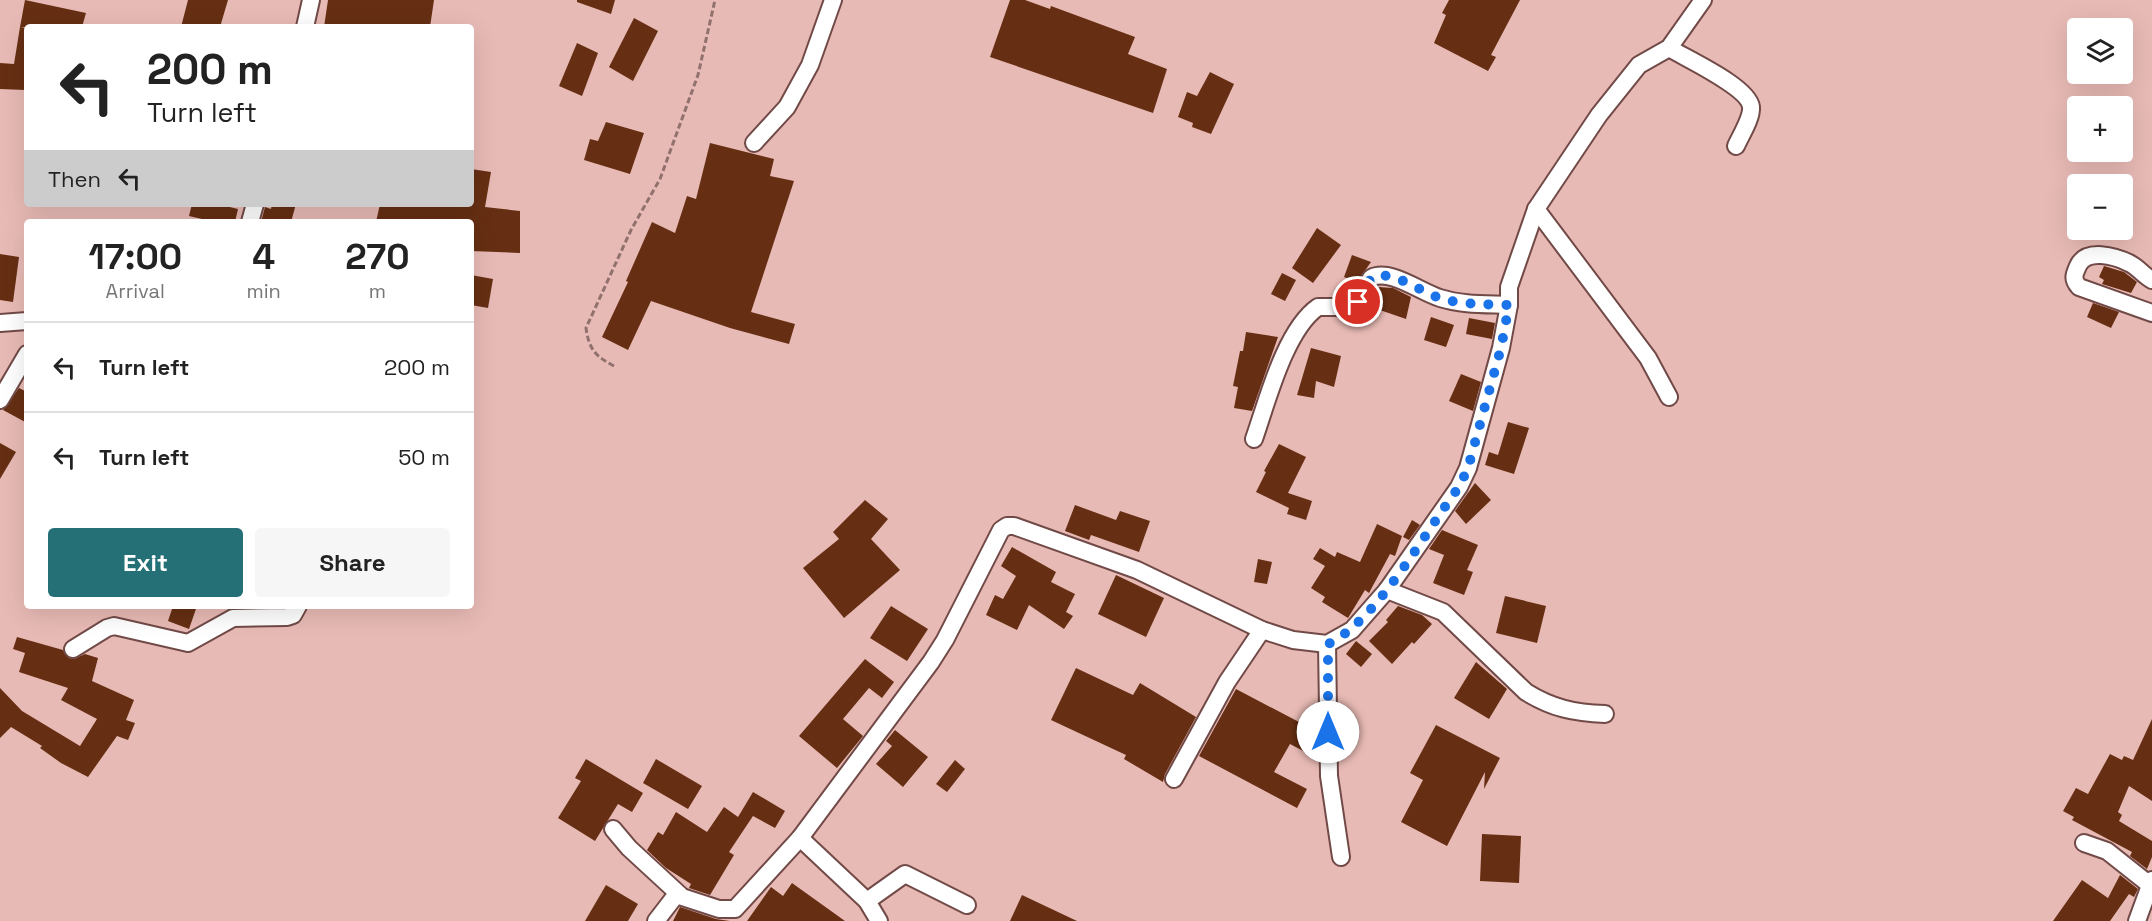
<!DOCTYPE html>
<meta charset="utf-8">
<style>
:root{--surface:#fff;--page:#f6f6f6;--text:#222;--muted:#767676;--line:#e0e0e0;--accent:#256f77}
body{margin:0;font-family:"Space Grotesk",sans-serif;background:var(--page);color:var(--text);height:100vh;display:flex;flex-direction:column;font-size:22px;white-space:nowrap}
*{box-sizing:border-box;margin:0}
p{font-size:20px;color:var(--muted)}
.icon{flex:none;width:33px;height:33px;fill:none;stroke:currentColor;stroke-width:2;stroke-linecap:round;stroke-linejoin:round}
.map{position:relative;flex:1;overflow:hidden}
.panel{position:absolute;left:24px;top:219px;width:450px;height:390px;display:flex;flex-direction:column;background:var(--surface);border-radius:6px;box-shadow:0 6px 24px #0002}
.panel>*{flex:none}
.guide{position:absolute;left:24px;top:24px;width:450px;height:183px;border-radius:6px;box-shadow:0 6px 24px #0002;background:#fff;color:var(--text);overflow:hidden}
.tools{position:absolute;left:2067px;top:18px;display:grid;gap:12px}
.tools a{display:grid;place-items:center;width:66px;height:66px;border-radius:6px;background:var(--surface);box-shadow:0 6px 24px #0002;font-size:30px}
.pin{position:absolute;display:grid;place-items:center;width:51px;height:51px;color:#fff;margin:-26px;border:3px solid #fff;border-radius:50%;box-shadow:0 2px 6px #0007}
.me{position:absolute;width:66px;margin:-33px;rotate:0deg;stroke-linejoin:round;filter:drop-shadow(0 0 4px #0008)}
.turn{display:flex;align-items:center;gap:21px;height:126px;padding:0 24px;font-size:27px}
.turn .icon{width:78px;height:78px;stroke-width:2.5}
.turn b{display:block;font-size:42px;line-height:51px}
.then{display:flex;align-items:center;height:57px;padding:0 24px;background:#0003;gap:12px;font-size:22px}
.eta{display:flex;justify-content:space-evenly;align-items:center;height:102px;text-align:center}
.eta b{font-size:36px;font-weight:700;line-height:42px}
.button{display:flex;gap:12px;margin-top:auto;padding:12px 24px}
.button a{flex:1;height:69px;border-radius:6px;background:var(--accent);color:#fff;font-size:24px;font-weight:700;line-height:69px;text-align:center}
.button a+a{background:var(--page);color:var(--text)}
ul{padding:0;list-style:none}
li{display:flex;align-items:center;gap:18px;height:90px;padding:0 24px;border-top:2px solid var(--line)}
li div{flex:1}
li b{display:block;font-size:22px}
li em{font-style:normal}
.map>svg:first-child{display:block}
.building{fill:#662f13}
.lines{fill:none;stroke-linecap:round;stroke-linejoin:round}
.street-casing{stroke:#714a47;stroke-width:20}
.path{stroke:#91716e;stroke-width:3;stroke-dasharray:6 3;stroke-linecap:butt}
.street{stroke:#fff;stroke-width:16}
.route{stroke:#1a73e8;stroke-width:10;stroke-dasharray:0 18}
</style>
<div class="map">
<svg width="2152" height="921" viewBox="0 0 2152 921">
<rect width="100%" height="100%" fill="#e8bab5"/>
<g class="building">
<path d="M25,0L86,13L82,27H20Z"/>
<path d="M188,0H228L220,27H181Z"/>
<path d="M328,0H434L430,27H324Z"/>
<path d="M577,0H615L611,14L577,2Z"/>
<path d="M1010,0H1025L1050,9L1051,6L1135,37L1128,54L1167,69L1153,113L990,57Z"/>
<path d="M1449,0H1520L1491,55L1496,57L1488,71L1434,43L1446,15L1442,13Z"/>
<path d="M634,18L658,31L633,81L609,67Z"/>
<path d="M20,27L27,28L25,90L0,89V63L14,64Z"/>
<path d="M577,43L598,53L582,96L559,86Z"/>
<path d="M1210,72L1234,84L1211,134L1192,127L1193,123L1178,117L1187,92L1197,96Z"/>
<path d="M606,122L644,133L630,174L584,160L590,139L598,141Z"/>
<path d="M710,143L774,159L770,176L794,181L751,312L795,324L789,344L730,328L651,301L628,350L602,337L628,282L626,281L652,222L675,233L687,196L696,199Z"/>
<path d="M471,169L491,172L485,207L520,211V253L471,251V222L424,219V222H376L380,204L471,206Z"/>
<path d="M192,204H217L238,209L235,222H215L189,216Z"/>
<path d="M272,204H296L291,222H261L265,207L271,209Z"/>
<path d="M1317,228L1341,245L1313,283L1292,268Z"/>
<path d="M0,254L19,257L13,302L0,300Z"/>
<path d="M1352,255L1371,262L1357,282L1344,277Z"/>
<path d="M2104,266L2124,272L2137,282L2131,293L2102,284L2104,280L2099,277Z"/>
<path d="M1282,273L1296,280L1285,301L1271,294Z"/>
<path d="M471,275L493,279L488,308L471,305Z"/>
<path d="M1378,287L1393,288L1411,297L1406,319L1374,308L1380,291L1377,289Z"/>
<path d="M2093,303L2119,312L2111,328L2087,317Z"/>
<path d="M1431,317L1454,325L1446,347L1424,340Z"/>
<path d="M1469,318L1495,323L1492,339L1466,334Z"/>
<path d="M1246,332L1278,337L1252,411L1234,408L1238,387L1233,386L1240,351H1243Z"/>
<path d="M1311,348L1341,356L1334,387L1316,381L1314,398L1297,395Z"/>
<path d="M1461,374L1481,382L1473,411L1449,401Z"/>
<path d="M19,388L27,392V423L3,410Z"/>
<path d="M1508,422L1529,428L1514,474L1485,465L1489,452L1498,455Z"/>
<path d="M0,443L16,452L0,479Z"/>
<path d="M1279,444L1306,457L1288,493L1312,501L1306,520L1287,514L1289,508L1256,492L1266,472L1264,471Z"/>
<path d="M1475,483L1491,500L1466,524L1455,511Z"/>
<path d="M865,500L888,519L871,539L900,570L844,618L803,568L839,539L833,532Z"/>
<path d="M1075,505L1116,520L1120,511L1150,521L1139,552L1091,535L1089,540L1065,531Z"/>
<path d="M1412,520L1420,525L1409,540L1403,537Z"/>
<path d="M1377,524L1402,536L1395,556L1390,554L1369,593L1365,590L1348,618L1322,602L1325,597L1311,588L1325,566L1313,559L1320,548L1335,557L1337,552L1360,562Z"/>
<path d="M1442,530L1478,545L1467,570L1473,572L1464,595L1433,583L1444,555L1429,549Z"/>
<path d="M1012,547L1056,572L1051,582L1075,594L1066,612L1073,616L1064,629L1029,605L1017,630L986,615L995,595L1003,599L1016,576L1001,566Z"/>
<path d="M1258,559L1272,562L1267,584L1254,582Z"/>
<path d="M1116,575L1164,598L1146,637L1098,614Z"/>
<path d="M1505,596L1546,606L1537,643L1496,633Z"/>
<path d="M173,606H197L189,629L168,621Z"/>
<path d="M891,606L928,629L907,661L870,638Z"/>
<path d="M1398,606L1422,615L1432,624L1414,644L1412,642L1392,664L1369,641L1388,622L1386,620Z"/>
<path d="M17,637L63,650L69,658L74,659L85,654L98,658L92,681L134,700L126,720L135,723L128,740L117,736L88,777L61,763L40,748L42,746L11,727L0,738V688L22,711L80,746L97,719L61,700L68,688L19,672L25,653L13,649Z"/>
<path d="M1356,641L1372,654L1361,667L1346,654Z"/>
<path d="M865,659L894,682L882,698L869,688L843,719L863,736L837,768L799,736Z"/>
<path d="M1476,662L1507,689L1489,719L1454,698Z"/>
<path d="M1076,668L1133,695L1140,683L1196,717L1165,774L1163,782L1124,759L1126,755L1051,720Z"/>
<path d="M1236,689L1318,732V742L1311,755L1290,744L1274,772L1307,789L1297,808L1199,756Z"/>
<path d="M2152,719V801L2129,786L2118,812L2122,815L2119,821L2152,841V857L2147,869L2130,856L2132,852L2072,820L2074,817L2063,811L2076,788L2088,794L2110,754L2122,760L2124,756L2133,760Z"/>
<path d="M1436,725L1500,758L1484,789L1485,772L1447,846L1401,822L1423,780L1410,773Z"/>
<path d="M895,730L928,757L903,787L876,764L892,746L886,741Z"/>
<path d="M586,759L643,793L632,812L618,804L595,841L558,818L581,781L575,778Z"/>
<path d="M656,759L702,786L688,809L643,783Z"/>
<path d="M955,760L965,769L947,792L936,784Z"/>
<path d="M753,792L785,811L775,828L753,816L729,852L734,855L710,895L689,888L691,884L666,868L647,850L658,832L663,835L676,812L707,832L724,807L738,817Z"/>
<path d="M1482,834L1521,836L1519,883L1480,881Z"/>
<path d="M2120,875L2138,889L2134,897L2129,894L2110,921H2053L2082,880L2108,898Z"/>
<path d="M792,883L845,921H747L771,887L783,896Z"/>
<path d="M606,885L638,904L628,921H585Z"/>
<path d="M1022,895L1077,921H1010Z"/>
<path d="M680,907L716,919L730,921H673Z"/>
</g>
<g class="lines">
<defs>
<g id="street">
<path d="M305,27L311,0"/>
<path d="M1669,48C1687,59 1749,87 1751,107C1752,118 1741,135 1736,146"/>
<path d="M754,143L787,107L810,65L833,0"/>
<path d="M1536,209L1648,358L1669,397"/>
<path d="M250,222L255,204"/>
<path d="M2152,280C2144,276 2138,267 2129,263C2115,256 2086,248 2078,266C2074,275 2072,279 2079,287L2152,313"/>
<path d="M0,323L27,321"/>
<path d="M0,400L27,354"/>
<path d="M1254,439C1267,402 1285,330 1318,307H1345L1358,302L1371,278C1390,268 1420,292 1440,298C1462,305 1486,304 1509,305"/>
<path d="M1387,590L1443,612L1526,692C1552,708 1574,713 1605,714"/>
<path d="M1327,644L1329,776L1341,857"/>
<path d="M73,649L107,628L114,626L188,643L233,618L287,617L293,615L298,606"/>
<path d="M1174,779L1227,682L1262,630"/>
<path d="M613,829L629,848L680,895"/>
<path d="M800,838L867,901L879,921"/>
<path d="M2084,843L2107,851L2150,885"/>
<path d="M867,901L905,874L967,905"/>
<path d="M656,921L676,895L719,909H735L800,838L931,662L945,640L1001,530L1007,526H1014L1137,570L1262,630L1293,640L1327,644L1352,630L1387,590L1459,487L1468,468L1501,348L1509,305V287L1536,209L1599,115L1639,65L1669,48L1703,0"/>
<path d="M2137,921L2152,880"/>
</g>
</defs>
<use href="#street" class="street-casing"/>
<path class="path" d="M614,366C595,356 589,349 586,328L631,230L660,179L698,75L715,0"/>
<use href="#street" class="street"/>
</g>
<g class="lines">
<path class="route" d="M1328,732V644C1376,622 1426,531 1459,487L1468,468L1501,348L1509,305C1485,304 1462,305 1440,298C1420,292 1391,268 1371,278L1358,302"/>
</g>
</svg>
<div class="tools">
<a><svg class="icon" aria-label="layers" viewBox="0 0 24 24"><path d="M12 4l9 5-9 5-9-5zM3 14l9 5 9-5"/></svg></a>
<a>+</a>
<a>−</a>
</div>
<div class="pin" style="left:1358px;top:302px;background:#d93025"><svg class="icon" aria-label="arrive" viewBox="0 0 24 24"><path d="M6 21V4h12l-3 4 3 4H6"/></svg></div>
<svg class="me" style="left:1328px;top:732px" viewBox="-20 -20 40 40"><circle r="19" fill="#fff"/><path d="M0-13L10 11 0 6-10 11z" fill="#1a73e8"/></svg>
<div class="guide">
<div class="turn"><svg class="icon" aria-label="left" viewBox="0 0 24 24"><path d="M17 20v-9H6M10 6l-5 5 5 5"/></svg><div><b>200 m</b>Turn left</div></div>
<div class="then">Then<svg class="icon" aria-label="left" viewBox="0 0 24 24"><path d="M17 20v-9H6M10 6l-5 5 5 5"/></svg></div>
</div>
<section class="panel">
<div class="eta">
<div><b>17:00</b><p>Arrival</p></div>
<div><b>4</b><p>min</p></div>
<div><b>270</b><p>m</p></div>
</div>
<ul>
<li><svg class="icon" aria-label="left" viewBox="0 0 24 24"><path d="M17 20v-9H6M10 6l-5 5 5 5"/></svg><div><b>Turn left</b></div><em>200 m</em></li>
<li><svg class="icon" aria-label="left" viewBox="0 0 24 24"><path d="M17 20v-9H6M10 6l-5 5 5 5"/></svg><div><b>Turn left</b></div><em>50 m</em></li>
</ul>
<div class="button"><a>Exit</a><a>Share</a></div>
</section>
</div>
